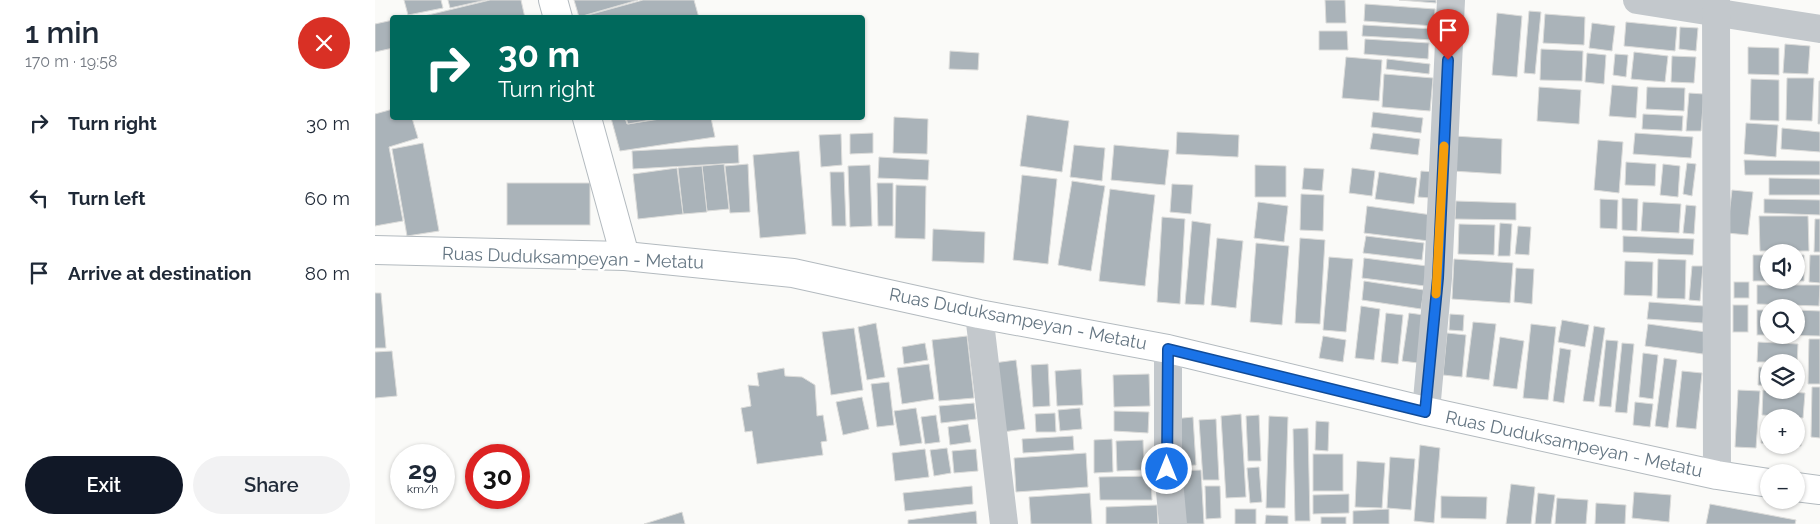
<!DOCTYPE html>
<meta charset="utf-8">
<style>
:root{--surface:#fff;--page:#f2f2f3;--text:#1f2937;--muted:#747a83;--accent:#111827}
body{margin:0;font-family:Raleway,sans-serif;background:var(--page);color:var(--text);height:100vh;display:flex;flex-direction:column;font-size:19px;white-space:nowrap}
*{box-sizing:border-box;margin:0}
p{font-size:16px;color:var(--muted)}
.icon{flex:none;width:28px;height:28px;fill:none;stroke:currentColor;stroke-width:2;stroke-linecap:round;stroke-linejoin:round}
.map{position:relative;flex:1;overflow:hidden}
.sheet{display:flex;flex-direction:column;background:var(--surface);width:375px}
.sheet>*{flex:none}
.hud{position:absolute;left:15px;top:15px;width:475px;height:105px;border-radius:5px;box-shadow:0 1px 4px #0004;background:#00695c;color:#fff;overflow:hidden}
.buttons{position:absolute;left:1385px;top:244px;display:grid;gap:10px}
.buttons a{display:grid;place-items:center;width:45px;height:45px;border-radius:50%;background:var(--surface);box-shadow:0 1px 4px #0004;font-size:25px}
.speed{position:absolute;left:15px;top:444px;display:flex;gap:10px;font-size:25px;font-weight:700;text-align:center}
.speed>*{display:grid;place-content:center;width:65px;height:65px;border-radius:50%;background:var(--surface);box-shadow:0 1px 4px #0004;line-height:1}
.speed small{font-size:12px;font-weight:400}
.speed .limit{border:8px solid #d22;background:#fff;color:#111}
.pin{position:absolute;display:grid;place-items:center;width:42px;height:42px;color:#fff;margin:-51px -21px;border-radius:50% 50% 50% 0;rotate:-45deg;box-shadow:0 0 5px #0007}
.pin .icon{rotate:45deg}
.me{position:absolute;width:55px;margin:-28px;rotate:0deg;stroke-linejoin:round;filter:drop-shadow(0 0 4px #0008)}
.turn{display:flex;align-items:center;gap:18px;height:105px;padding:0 25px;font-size:22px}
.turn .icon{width:65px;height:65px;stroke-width:2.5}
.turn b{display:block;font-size:35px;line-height:42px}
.round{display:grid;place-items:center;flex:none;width:52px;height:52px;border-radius:26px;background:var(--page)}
.headline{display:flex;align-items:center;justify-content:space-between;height:85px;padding:0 25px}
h1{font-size:30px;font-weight:600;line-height:38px}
.primary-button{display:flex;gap:10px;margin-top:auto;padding:10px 25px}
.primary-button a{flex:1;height:58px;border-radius:30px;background:var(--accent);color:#fff;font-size:20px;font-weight:600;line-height:58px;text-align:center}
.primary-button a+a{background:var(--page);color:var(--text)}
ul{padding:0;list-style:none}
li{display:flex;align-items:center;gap:15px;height:75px;padding:0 25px}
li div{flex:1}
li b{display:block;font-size:19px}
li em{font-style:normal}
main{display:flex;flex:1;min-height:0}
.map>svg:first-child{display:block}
.building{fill:#aab3b9;stroke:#dcdcda}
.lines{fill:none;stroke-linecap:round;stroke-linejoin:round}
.secondary-casing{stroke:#b3babf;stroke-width:30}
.minor{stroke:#c3c8cc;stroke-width:28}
.secondary{stroke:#fff;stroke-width:28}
.route-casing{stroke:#114b97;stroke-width:12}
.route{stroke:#1a73e8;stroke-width:9}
.slow{stroke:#f59e0b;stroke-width:9}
.labels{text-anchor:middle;stroke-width:5;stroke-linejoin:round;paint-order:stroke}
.street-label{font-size:18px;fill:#657683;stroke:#fff}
</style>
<main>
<section class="sheet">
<div class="headline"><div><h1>1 min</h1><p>170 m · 19:58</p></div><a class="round" style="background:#d93025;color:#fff"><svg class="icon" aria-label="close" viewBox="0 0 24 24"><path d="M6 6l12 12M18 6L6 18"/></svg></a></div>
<ul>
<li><svg class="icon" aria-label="right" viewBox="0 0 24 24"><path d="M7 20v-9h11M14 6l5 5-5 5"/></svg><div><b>Turn right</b></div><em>30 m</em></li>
<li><svg class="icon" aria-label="left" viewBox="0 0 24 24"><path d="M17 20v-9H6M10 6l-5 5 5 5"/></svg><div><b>Turn left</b></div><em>60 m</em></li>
<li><svg class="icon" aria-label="arrive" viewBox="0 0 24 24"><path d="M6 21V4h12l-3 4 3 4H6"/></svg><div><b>Arrive at destination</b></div><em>80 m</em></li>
</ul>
<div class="primary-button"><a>Exit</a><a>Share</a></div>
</section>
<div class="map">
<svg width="1445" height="524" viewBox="0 0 1445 524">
<rect width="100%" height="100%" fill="#fafaf8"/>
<g class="building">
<path d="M29,0H66L68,8L33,15Z"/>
<path d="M73,0H111L75,8Z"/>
<path d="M115,0H146L150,18H41Z"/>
<path d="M199,0H263L204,17Z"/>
<path d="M268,0H319L324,18L206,17Z"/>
<path d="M950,0H970L971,23H951Z"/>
<path d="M1024,0H1061V3Z"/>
<path d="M990,4L1060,9L1059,26L989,21Z"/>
<path d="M1154,11L1166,12L1160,74L1149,73Z"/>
<path d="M1122,13L1147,16L1142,77L1117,75Z"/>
<path d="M1170,14L1210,17L1209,45L1168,43Z"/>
<path d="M18,20V48L0,52V24Z"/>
<path d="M1251,22L1302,27L1300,51L1249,46Z"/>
<path d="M1217,23L1240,26L1237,51L1214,48Z"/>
<path d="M988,25L1059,29L1058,40L987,36Z"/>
<path d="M1305,27L1323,28L1321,51L1304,49Z"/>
<path d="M944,31H972L973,50H944Z"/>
<path d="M990,39L1054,43L1053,59L989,54Z"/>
<path d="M1410,44L1435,46L1433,74L1408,73Z"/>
<path d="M1373,47L1404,48V75L1373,74Z"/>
<path d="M1166,49L1208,51L1207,81L1165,80Z"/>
<path d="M575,51L604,53L603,70L574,69Z"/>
<path d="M1259,52L1293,56L1290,82L1256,79Z"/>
<path d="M1212,53L1231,55L1229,84L1210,82Z"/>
<path d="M1240,54L1253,55L1251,77L1238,75Z"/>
<path d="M1297,56L1321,57L1319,83L1296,82Z"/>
<path d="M971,57L1007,60L1004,101L967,98Z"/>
<path d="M1012,59L1055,64L1054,74L1011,69Z"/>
<path d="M1009,74L1058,78L1055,111L1007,107Z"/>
<path d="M1412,78H1439L1437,121L1411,120Z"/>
<path d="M1376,79L1404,80V121L1375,120Z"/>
<path d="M1444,81H1445V124H1443Z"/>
<path d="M1237,85L1263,87L1261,118L1234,116Z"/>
<path d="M1164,87L1206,90L1204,124L1162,121Z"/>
<path d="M1272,87L1310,88L1309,111L1271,109Z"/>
<path d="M1314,93L1329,94L1326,131H1311Z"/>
<path d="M18,109V118H37L43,138L14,147L28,221L0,226V114Z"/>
<path d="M998,112L1048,118L1046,133L996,127Z"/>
<path d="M1268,114L1308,116L1307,131L1267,129Z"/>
<path d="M652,115L694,121L687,172L645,166Z"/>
<path d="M519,117L553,119L552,154L518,153Z"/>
<path d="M236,118H250L252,124L292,118H336L340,137L245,151Z"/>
<path d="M251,118H286L253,124Z"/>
<path d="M1371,123L1403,125L1401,157L1369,154Z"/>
<path d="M1407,128L1445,132V152L1406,149Z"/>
<path d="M802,132L864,135L863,157L801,154Z"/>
<path d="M498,133V153L475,154V134Z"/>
<path d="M998,133L1045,139L1043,155L995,149Z"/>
<path d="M1260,133L1318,137L1316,158L1258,154Z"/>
<path d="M466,134L467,165L446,167L444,135Z"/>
<path d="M1079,136L1127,139L1126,174L1077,171Z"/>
<path d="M1223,140L1248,142L1244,193L1219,190Z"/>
<path d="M48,143L64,231L32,236L17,149Z"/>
<path d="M363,145L364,163L258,169L257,151Z"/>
<path d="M699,145L730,148L727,181L695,177Z"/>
<path d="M739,145L794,150L790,185L736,180Z"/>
<path d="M424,151L431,234L385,238L378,155Z"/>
<path d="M504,157L554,160L553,180L503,178Z"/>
<path d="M1369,160L1445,161V175H1370Z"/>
<path d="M1251,162L1281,164L1280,186L1250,185Z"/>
<path d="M1312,163L1321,164L1317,196L1308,194Z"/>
<path d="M349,164L354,209L332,211L327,166Z"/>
<path d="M373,164L375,212L355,213L350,166Z"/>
<path d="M1288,164L1305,166L1303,197L1285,195Z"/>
<path d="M495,165L497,226L475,227L473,166Z"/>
<path d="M880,165L911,166V197H880Z"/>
<path d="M327,166L332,212L308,214L303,168Z"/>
<path d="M302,168L308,214L263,219L258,174Z"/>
<path d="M929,168L949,169L947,191L927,189Z"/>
<path d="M977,168L1000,171L997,196L974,193Z"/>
<path d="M1046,171L1059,172L1056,198L1043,197Z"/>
<path d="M455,172H469L471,226H457Z"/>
<path d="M1004,172L1042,178L1039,204L1000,199Z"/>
<path d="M647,175L682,179L673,264L638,260Z"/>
<path d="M1394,178L1445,179V195H1394Z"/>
<path d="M697,181L730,186L716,271L683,265Z"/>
<rect x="132" y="183" width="83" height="42"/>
<path d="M502,183H518V226H503Z"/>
<path d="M797,184L818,185L816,214L795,212Z"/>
<path d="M521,185L551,186L550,239L520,238Z"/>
<path d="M735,189L780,195L770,286L724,281Z"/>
<path d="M1357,190L1378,192L1373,235L1352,233Z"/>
<path d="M926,194L949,195L948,231L925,230Z"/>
<path d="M1247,198L1263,199L1262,231L1247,230Z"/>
<path d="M1225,199L1243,200L1242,229L1225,228Z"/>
<path d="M1389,199L1445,200V215L1389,213Z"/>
<path d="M1081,201L1141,203V220L1080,219Z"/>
<path d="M883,202L913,206L909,242L879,238Z"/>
<path d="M1268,202L1306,204L1304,233L1266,231Z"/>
<path d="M1311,205L1321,206L1319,234L1308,233Z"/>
<path d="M992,206L1057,215L1054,241L989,233Z"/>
<path d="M1384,216H1433L1434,251H1385Z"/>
<path d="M787,217L810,219L805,304L782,302Z"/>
<path d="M1440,219H1445V252H1439Z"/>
<path d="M817,221L836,224L829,305L810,304Z"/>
<path d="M1125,223L1137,224L1135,256H1123Z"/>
<path d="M1084,224L1120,225L1119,255L1083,254Z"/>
<path d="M1143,226L1156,227L1154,255L1140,254Z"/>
<path d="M558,229L610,232L609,263L557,261Z"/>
<path d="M991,236L1049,243L1047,260L988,253Z"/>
<path d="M1248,236L1319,239L1318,255L1248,252Z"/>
<path d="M842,238L868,241L861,308L836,305Z"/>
<path d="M925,238L950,240L945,324L920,323Z"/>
<path d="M881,243L914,246L907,325L875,322Z"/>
<path d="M1378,255H1394V280H1421V255H1429V281H1378Z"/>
<path d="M1435,255H1445V283L1434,282Z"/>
<path d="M954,257L978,259L971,332L948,330Z"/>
<path d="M989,258L1052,266L1050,286L987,278Z"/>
<path d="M1079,259L1138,263L1135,303L1077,299Z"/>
<path d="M1283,259L1311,260L1310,299L1282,298Z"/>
<path d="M1250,261L1278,262L1277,296L1249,295Z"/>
<path d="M1317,266H1328L1325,301L1314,300Z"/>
<path d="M1141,268L1159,269L1157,304L1139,302Z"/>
<path d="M989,281L1049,290L1046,309L987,300Z"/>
<rect x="1359" y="282" width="15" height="16"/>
<path d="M1382,285H1445L1444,306L1382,304Z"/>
<path d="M0,293H6L11,348H0Z"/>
<path d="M1274,302L1329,306L1328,323L1272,319Z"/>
<rect x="1358" y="305" width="15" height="27"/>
<path d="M986,306L1005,309L999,360L980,358Z"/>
<rect x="1382" y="310" width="12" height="25"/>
<path d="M1421,310L1445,311V336L1402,335H1421Z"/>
<path d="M1011,313L1028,315L1023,364L1006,362Z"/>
<path d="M1034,313L1049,315L1043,363L1027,361Z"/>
<path d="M1075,314L1089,315L1088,331L1074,330Z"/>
<path d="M1187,320L1214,325L1210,347L1183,342Z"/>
<path d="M1098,322L1121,324L1114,380L1091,377Z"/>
<path d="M501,323L510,377L492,380L483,327Z"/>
<path d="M1156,324L1181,327L1173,400L1148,398Z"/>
<path d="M1273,324L1331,332L1328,354L1270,346Z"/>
<path d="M1219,326L1230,328L1219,402L1208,401Z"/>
<path d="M479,328L488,390L456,395L447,332Z"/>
<path d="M1072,333L1091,335L1087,377L1068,375Z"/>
<path d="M592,336L599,398L564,401L557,340Z"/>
<path d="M948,336L971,340L968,362L944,358Z"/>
<path d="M1125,337L1149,341L1142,389L1118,386Z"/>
<path d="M1434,339H1445V384H1433Z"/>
<path d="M1231,340L1243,341L1236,407L1224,406Z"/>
<path d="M1383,342L1423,344L1422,364L1421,362H1382Z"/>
<path d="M550,343L553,360L529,364L527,347Z"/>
<path d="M1247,343L1259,344L1252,413L1240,412Z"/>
<path d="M1185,348L1196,350L1189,403L1178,401Z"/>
<path d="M17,351L22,396L0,398V352Z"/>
<path d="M1268,353L1283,355L1278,399L1264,397Z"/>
<path d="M1289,358L1302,360L1293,428L1280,426Z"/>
<path d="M641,360L650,429L620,433L611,364Z"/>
<path d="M554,364L559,399L527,404L522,368Z"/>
<path d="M673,364L675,406L658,407L656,365Z"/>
<path d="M1384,367L1394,368V386L1383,385Z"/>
<path d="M409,368L410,376L427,377L440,385L442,416L448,415L452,441L446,442L448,455L382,464L377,431L370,432L366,408L376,406L373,385L384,386L382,373Z"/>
<path d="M706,369L708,405L682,406L680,371Z"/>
<path d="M1421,369L1427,370V387H1421Z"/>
<path d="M1307,371L1327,373L1321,429L1301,427Z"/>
<path d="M774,374L775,406L739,407L738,375Z"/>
<path d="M514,382L519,425L502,427L496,384Z"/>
<path d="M1437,387H1445V438L1436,437Z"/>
<path d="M1363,390L1385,391L1381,448L1360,447Z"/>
<path d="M1388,390L1430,393L1428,418L1387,415Z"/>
<path d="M487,397L494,429L468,435L461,402Z"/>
<path d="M1260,402L1278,404L1275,427L1258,425Z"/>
<path d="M599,403L601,419L566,423L564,406Z"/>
<path d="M541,408L547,443L525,446L519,411Z"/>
<path d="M705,408L707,429L685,431L683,410Z"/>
<path d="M739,411L774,412L773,433L739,431Z"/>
<path d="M680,413L681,432H661L660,414Z"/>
<path d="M866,414L871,497L851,498L846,416Z"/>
<path d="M561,415L565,442L550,444L546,417Z"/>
<path d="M884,415L886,461H873L871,416Z"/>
<path d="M894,416L913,417L910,508H891Z"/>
<path d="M818,417L821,465L801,466L798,419Z"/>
<path d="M841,419L844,480H828L824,420Z"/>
<path d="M941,421L954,422L953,451L940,450Z"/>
<path d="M1388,422H1394V444L1386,443Z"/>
<path d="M593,424L596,442L575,445L573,427Z"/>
<path d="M1421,424L1427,425L1426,446L1408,445H1421Z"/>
<path d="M933,428L935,521H920L918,429Z"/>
<path d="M698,436L699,450L648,453L647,439Z"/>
<path d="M737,439L738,472L719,473V440Z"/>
<path d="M768,440L769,470L742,471L741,441Z"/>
<path d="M1045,445L1065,448L1059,523L1039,521Z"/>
<path d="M572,448L576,473L559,476L555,450Z"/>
<path d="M550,449L554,477L520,481L517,453Z"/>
<path d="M601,449L603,471L579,473L577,451Z"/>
<path d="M711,453L713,487L641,492L639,458Z"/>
<rect x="938" y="454" width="30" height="37"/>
<path d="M1015,457L1040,459L1036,510L1012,508Z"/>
<path d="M982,461L1010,463L1007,508L980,507Z"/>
<path d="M884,467L887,502L875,503L872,468Z"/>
<path d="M826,470L829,524H801L797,471Z"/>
<path d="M776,476L777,500H725L724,477Z"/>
<path d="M1136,484L1160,487L1156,524H1131Z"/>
<path d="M597,486L598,504L530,511L528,493Z"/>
<path d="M830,486H845L846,518L831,519Z"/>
<path d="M1259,492L1296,495L1294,522L1257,518Z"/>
<path d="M715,493L717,524H656L654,497Z"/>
<path d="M1163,493L1180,495L1176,524H1160Z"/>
<path d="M974,494V513L938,514V495Z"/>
<path d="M1066,496L1112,497L1111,519L1066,518Z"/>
<path d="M1182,498L1213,500L1211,524H1180Z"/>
<path d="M1221,503L1251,505L1250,524H1220Z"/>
<path d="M1335,504L1421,520L1420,524H1331Z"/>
<path d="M782,505L783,524H731V507Z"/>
<rect x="860" y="509" width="21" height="15"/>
<path d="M1014,509V524H978V511Z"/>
<path d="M601,511L602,524H533V520Z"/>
<path d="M307,512L310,524H269Z"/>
<path d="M891,515L913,516V524H890Z"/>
<rect x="946" y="517" width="25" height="7"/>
</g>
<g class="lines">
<defs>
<g id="secondary">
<path d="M178,0L183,18"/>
<path d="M212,118L250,256"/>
<path d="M0,250L250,256L418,273L604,314L793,349L1051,411L1342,475L1394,483"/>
<path d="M1421,487L1445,490"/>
</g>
</defs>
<use href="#secondary" class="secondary-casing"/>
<g class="minor">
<path d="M1262,0L1445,29"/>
<path d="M1341,0L1342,475"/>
<path d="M604,314L629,524"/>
<path d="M793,349V469L798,524"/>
<path d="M1051,411L1063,278L1076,0"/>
</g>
<use href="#secondary" class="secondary"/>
</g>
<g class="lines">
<defs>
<path id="route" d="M792,469L793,349L1050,412L1063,278L1073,60"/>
</defs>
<use href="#route" class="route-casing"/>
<use href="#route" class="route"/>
<path class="slow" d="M1061,294L1069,146"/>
</g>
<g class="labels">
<g class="street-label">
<text transform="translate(198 258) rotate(2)" y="6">Ruas Duduksampeyan - Metatu</text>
<text transform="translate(643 319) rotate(11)" y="6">Ruas Duduksampeyan - Metatu</text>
<text transform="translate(1199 444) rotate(12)" y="6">Ruas Duduksampeyan - Metatu</text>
</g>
</g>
</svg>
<div class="buttons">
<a><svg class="icon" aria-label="sound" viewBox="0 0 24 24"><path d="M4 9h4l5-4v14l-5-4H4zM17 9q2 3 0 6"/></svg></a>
<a><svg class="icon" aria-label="search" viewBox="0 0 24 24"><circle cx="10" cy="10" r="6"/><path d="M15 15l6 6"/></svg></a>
<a><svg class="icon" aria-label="layers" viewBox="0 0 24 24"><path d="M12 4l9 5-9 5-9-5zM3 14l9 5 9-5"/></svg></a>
<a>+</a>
<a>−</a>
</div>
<div class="speed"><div>29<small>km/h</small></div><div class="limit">30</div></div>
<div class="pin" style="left:1073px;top:60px;background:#d93025"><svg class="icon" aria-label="arrive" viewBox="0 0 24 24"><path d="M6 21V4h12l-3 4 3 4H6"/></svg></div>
<svg class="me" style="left:792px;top:469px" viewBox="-20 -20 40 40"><circle r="17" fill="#1a73e8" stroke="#fff" stroke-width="3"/><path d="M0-11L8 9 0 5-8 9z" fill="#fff"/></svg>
<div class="hud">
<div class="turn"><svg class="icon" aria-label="right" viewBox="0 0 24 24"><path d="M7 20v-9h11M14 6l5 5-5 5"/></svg><div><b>30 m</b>Turn right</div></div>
</div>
</div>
</main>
